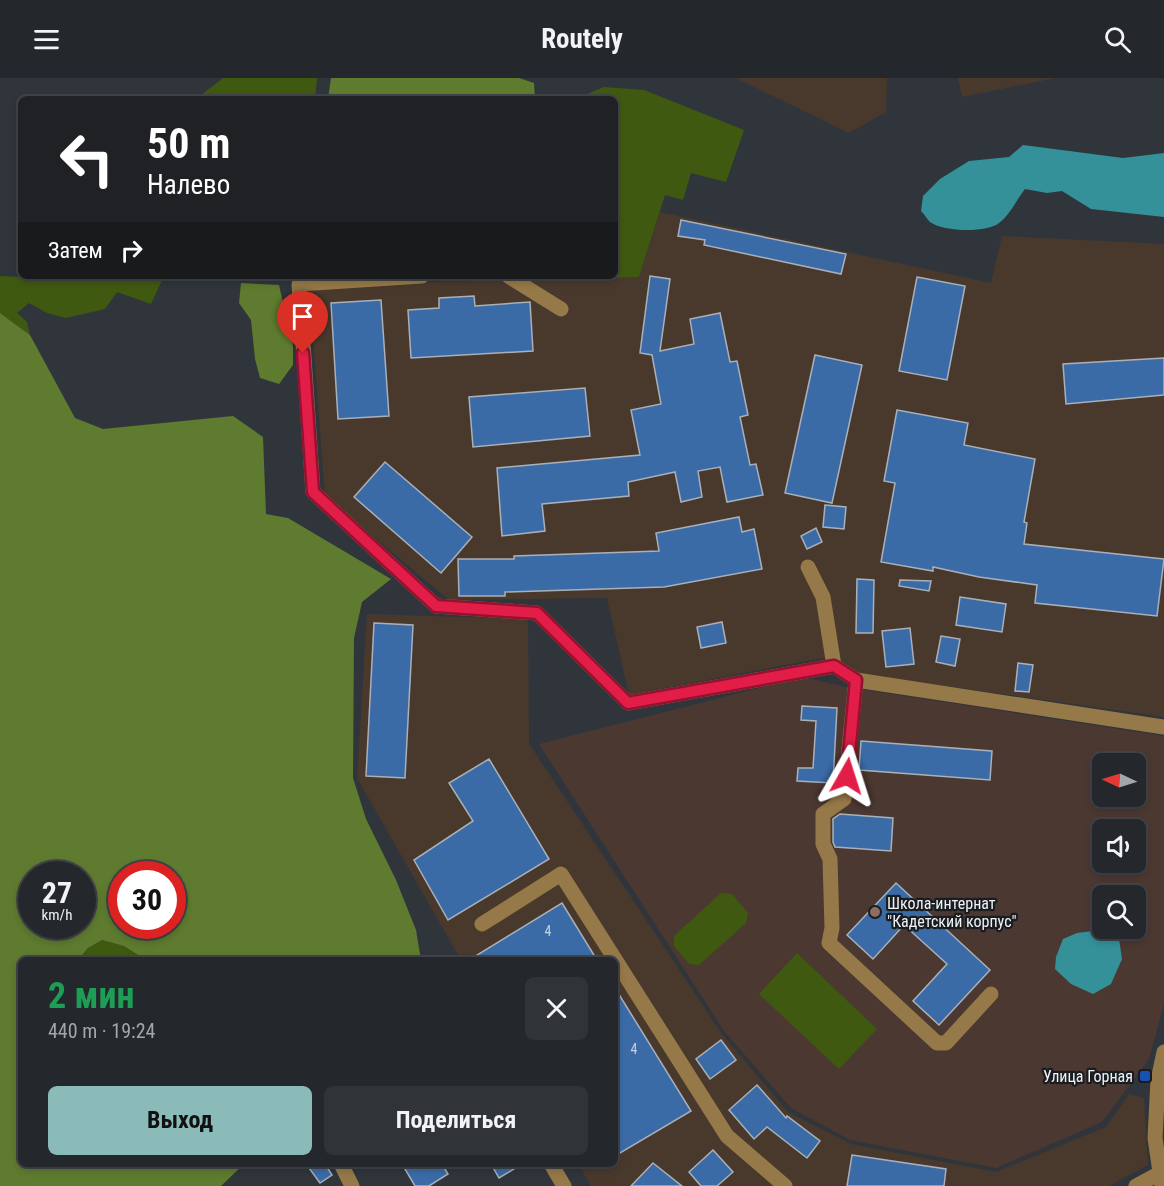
<!DOCTYPE html>
<html lang="ru">
<meta charset="utf-8">
<style>
:root{--surface:#24282d;--page:#303439;--text:#f1f3f6;--muted:#a3a6aa;--line:#414449;--accent:#8bbbb9}
body{margin:0;font-family:"Roboto Condensed",sans-serif;background:var(--page);color:var(--text);height:100vh;display:flex;flex-direction:column;font-size:22px;white-space:nowrap}
*{box-sizing:border-box;margin:0}
p{font-size:20px;color:var(--muted)}
.icon{flex:none;width:33px;height:33px;fill:none;stroke:currentColor;stroke-width:2;stroke-linecap:round;stroke-linejoin:round}
.map{position:relative;flex:1;overflow:hidden}
.drawer{position:absolute;left:18px;top:879px;width:600px;height:210px;display:flex;flex-direction:column;background:var(--surface);border-radius:9px;box-shadow:0 3px 9px #0003,0 0 0 2px var(--line)}
.drawer>*{flex:none}
.guide{position:absolute;left:18px;top:18px;width:600px;height:183px;border-radius:9px;box-shadow:0 3px 9px #0003,0 0 0 2px var(--line);background:#202124;color:#fff;overflow:hidden}
.needle{width:39px;rotate:274deg}
.buttons{position:absolute;left:1092px;top:675px;display:grid;gap:12px}
.buttons a{display:grid;place-items:center;width:54px;height:54px;border-radius:9px;background:var(--surface);box-shadow:0 3px 9px #0003,0 0 0 2px var(--line);font-size:30px}
.speed{position:absolute;left:18px;top:783px;display:flex;gap:12px;font-size:30px;font-weight:700;text-align:center}
.speed>*{display:grid;place-content:center;width:78px;height:78px;border-radius:50%;background:var(--surface);box-shadow:0 3px 9px #0003,0 0 0 2px var(--line);line-height:1}
.speed small{font-size:15px;font-weight:400}
.speed .limit{border:9px solid #d22;background:#fff;color:#111}
.pin{position:absolute;display:grid;place-items:center;width:51px;height:51px;color:#fff;margin:-62px -26px;border-radius:50% 50% 50% 0;rotate:-45deg;box-shadow:0 0 6px #0007}
.pin .icon{rotate:45deg}
.me{position:absolute;width:66px;margin:-33px;rotate:6deg;stroke-linejoin:round;filter:drop-shadow(0 0 4px #0008)}
.turn{display:flex;align-items:center;gap:21px;height:126px;padding:0 30px;font-size:27px}
.turn .icon{width:78px;height:78px;stroke-width:2.5}
.turn b{display:block;font-size:42px;line-height:51px}
.then{display:flex;align-items:center;height:57px;padding:0 30px;background:#0003;gap:12px;font-size:22px}
.round{display:grid;place-items:center;flex:none;width:63px;height:63px;border-radius:9px;background:var(--page)}
.head{display:flex;align-items:center;justify-content:space-between;height:102px;padding:0 30px}
h1{font-size:36px;font-weight:700;line-height:45px;color:#1e9e55}
.button{display:flex;gap:12px;margin-top:auto;padding:12px 30px}
.button a{flex:1;height:69px;border-radius:9px;background:var(--accent);color:#111;font-size:24px;font-weight:700;line-height:69px;text-align:center}
.button a+a{background:var(--page);color:var(--text)}
header{display:flex;justify-content:space-between;align-items:center;height:78px;padding:0 30px;background:var(--surface);font-size:27px;font-weight:700}
.map>svg:first-child{display:block}
.industrial{fill:#49392d}
.education{fill:#4b3831;fill-rule:evenodd}
.green{fill:#405910}
.forest{fill:#5e7b2f;fill-rule:evenodd}
.water{fill:#34919a}
.building{fill:#3b6ba7;stroke:#aab0b8;stroke-width:1.5}
.lines{fill:none;stroke-linecap:round;stroke-linejoin:round}
.minor{stroke:#967948;stroke-width:15}
.route-casing{stroke:#92132f;stroke-width:15}
.route{stroke:#e11d48;stroke-width:10}
.education-dot{fill:#8d6e63;stroke:#1a1d20;stroke-width:2}
.transit-dot{fill:#1a4fb4;stroke:#1a1d20;stroke-width:2}
.labels{text-anchor:middle;stroke-width:4.5;stroke-linejoin:round;paint-order:stroke}
.number-label{font-size:14px;fill:#c2d0e2}
.poi-label{font-size:16px;fill:#eff2f6;stroke:#1a1d20;text-anchor:start}
</style>
<header><svg class="icon" aria-label="menu" viewBox="0 0 24 24"><path d="M4 6h16M4 12h16M4 18h16"/></svg>Routely<svg class="icon" aria-label="search" viewBox="0 0 24 24"><circle cx="10" cy="10" r="6"/><path d="M15 15l6 6"/></svg></header>
<div class="map">
<svg width="1164" height="1108" viewBox="0 0 1164 1108">
<rect width="100%" height="100%" fill="#30353c"/>
<g class="industrial">
<path d="M736,0H887L886,34L849,55Z"/>
<path d="M958,0H1055L962,19Z"/>
<path d="M660,134L991,205L1002,158L1164,166V639L854,595L822,580L629,617L607,520L449,522L325,418L309,207L639,199Z"/>
<path d="M367,536L528,541L529,666L722,956L788,1034L851,1066L996,1094L1106,1049L1129,1016L1144,1020L1148,1087L1109,1108H591L578,1086H615V882H461L357,700Z"/>
</g>
<path class="education" d="M802,599L846,609L1164,658V926L1149,981L1102,1044L996,1090L850,1062L791,1030L724,953L539,666ZM1102,686H1136V718H1102ZM1102,752H1136V784H1102ZM1102,818H1136V850H1102Z"/>
<g class="green">
<path d="M223,0H317L315,21H196Z"/>
<path d="M604,9L644,12L744,52L726,104L691,95L683,122L665,117L639,199L514,203V198H615V21H575Z"/>
<path d="M0,198L41,200L43,198H164L151,226L117,214L105,231L66,240L47,235L29,225L17,235L27,244L30,257L0,235Z"/>
<path d="M721,815L732,816L748,835L746,845L699,887L689,886L674,868V858Z"/>
<path d="M102,862L124,868L146,882H78L88,870Z"/>
<path d="M797,875L877,951L839,991L759,916Z"/>
</g>
<g class="forest">
<path d="M331,0H519L534,5L535,21H328Z"/>
<path d="M241,205L279,207L293,268V287L279,306L260,300L255,281L251,242L239,225Z"/>
<path d="M0,235L30,257L75,340L103,351L233,338L263,359L266,436L288,440L391,501L362,524L354,560L353,700L366,741L396,802L416,852L421,882H146L124,868L102,862L88,870L78,882H21V1086H244L221,1108H0ZM32,796H82V848H32ZM122,796H172V848H122Z"/>
</g>
<g class="water">
<path d="M1023,67L1123,80L1164,75V139L1091,131L1062,113L1047,115L1025,111C1016,122 1011,136 999,145C987,155 943,154 930,144C927,141 924,136 921,133L923,118L940,101L969,83L1009,79Z"/>
<path d="M1101,852L1119,861L1122,881L1111,906L1093,916L1071,906L1055,891L1056,879L1063,861L1077,855Z"/>
</g>
<g class="building">
<path d="M681,142L846,176L841,196L704,167L705,162L678,158Z"/>
<path d="M650,198L670,201L660,273L694,266L690,241L720,235L730,284L737,283L748,337L740,339L750,387L756,386L763,417L727,424L720,389L698,393L702,419L681,424L675,394L628,404L629,418L542,426L545,453L502,458L497,390L640,377L631,332L661,326L652,277L640,275Z"/>
<path d="M917,199L965,208L947,302L899,293Z"/>
<path d="M474,218L475,228L530,224L533,273L411,280L408,232L439,230V220Z"/>
<path d="M381,222L389,338L338,341L331,225Z"/>
<path d="M815,277L862,287L832,425L785,415Z"/>
<path d="M1164,280V317L1066,326L1063,286Z"/>
<path d="M585,310L590,358L473,369L469,319Z"/>
<path d="M897,332L968,345L964,367L1035,381L1024,444L1027,445L1024,466L1164,481L1157,538L1035,525L1037,507L979,499L933,489V493L881,484L895,405L884,403Z"/>
<path d="M385,384L472,459L441,495L354,419Z"/>
<path d="M825,427L846,429L844,451L823,449Z"/>
<path d="M739,439L742,454L754,451L762,491L664,509L505,514V518H459L458,481H514V478L659,473L656,455Z"/>
<path d="M816,450L822,464L807,471L801,458Z"/>
<path d="M857,501L874,502L873,555H856Z"/>
<path d="M900,502L931,503L929,513L899,508Z"/>
<path d="M960,519L1006,526L1002,554L956,547Z"/>
<path d="M722,544L726,565L701,570L697,549Z"/>
<path d="M374,545L413,547L405,700L366,698Z"/>
<path d="M910,550L914,586L886,589L882,553Z"/>
<path d="M941,558L960,561L955,588L936,584Z"/>
<path d="M1018,585L1033,587L1029,614L1015,613Z"/>
<path d="M802,628L837,630L833,705L797,703L798,690H813L816,643L801,642Z"/>
<path d="M861,663L992,673L990,702L859,692Z"/>
<path d="M489,681L549,781L448,842L414,782L473,743L449,705Z"/>
<path d="M840,736L893,740L891,773L835,769L833,764V741Z"/>
<path d="M896,805L990,892L939,947L913,923L947,886L904,847L873,881L847,857Z"/>
<path d="M562,825L597,882H469Z"/>
<path d="M615,910L691,1033L615,1078Z"/>
<path d="M721,962L736,982L710,1001L696,981Z"/>
<path d="M757,1007L786,1040L787,1038L820,1063L807,1080L767,1049L754,1061L729,1032Z"/>
<path d="M713,1072L733,1094L717,1108H701L689,1094Z"/>
<path d="M852,1077L946,1091L944,1108H847Z"/>
<path d="M653,1085L682,1108H631Z"/>
<path d="M315,1086H325L332,1097L320,1105L309,1090Z"/>
<path d="M402,1086H442L448,1096L429,1108H415Z"/>
<path d="M491,1086H522L499,1100Z"/>
</g>
<g class="lines">
<g class="minor">
<path d="M422,198L299,206L313,414L436,528L537,535L628,625L834,588"/>
<path d="M508,198L561,231"/>
<path d="M808,489L823,519L834,588L856,602"/>
<path d="M482,846L561,796L727,1058L785,1108"/>
<path d="M991,916L946,965H937L829,865L832,850L830,781L823,766V736L844,721L856,602L1164,649"/>
<path d="M341,1086L352,1108"/>
<path d="M551,1086L564,1108"/>
<path d="M1136,1108L1160,1095"/>
<path d="M1162,1108L1155,1060L1158,1002L1164,974"/>
</g>
</g>
<g class="lines">
<defs>
<path id="route" d="M303,275L313,414L436,528L537,535L628,625L834,588L856,602L847,698"/>
</defs>
<use href="#route" class="route-casing"/>
<use href="#route" class="route"/>
</g>
<circle class="education-dot" cx="875" cy="834" r="6"/>
<rect class="transit-dot" x="1139" y="992" width="12" height="12" rx="3"/>
<g class="labels">
<g class="number-label">
<text x="548" y="858">4</text>
<text x="634" y="976">4</text>
</g>
<g class="poi-label">
<text x="887" y="831">Школа-интернат<tspan x="887" dy="18">"Кадетский корпус"</tspan></text>
<text x="1133" y="1004" text-anchor="end">Улица Горная</text>
</g>
</g>
</svg>
<div class="buttons">
<a><svg class="needle" viewBox="-14 -14 28 28"><path d="M0-13l5 13h-10z" fill="#e53935"/><path d="M0 13l5-13h-10z" fill="#a3a6aa"/></svg></a>
<a><svg class="icon" aria-label="sound" viewBox="0 0 24 24"><path d="M4 9h4l5-4v14l-5-4H4zM17 9q2 3 0 6"/></svg></a>
<a><svg class="icon" aria-label="search" viewBox="0 0 24 24"><circle cx="10" cy="10" r="6"/><path d="M15 15l6 6"/></svg></a>
</div>
<div class="speed"><div>27<small>km/h</small></div><div class="limit">30</div></div>
<div class="pin" style="left:303px;top:275px;background:#d93025"><svg class="icon" aria-label="arrive" viewBox="0 0 24 24"><path d="M6 21V4h12l-3 4 3 4H6"/></svg></div>
<svg class="me" style="left:847px;top:698px" viewBox="-20 -20 40 40"><path d="M0-17L14 15 0 8-14 15z" fill="#e11d48" stroke="#fff" stroke-width="4"/></svg>
<div class="guide">
<div class="turn"><svg class="icon" aria-label="left" viewBox="0 0 24 24"><path d="M17 20v-9H6M10 6l-5 5 5 5"/></svg><div><b>50 m</b>Налево</div></div>
<div class="then">Затем<svg class="icon" aria-label="right" viewBox="0 0 24 24"><path d="M7 20v-9h11M14 6l5 5-5 5"/></svg></div>
</div>
<section class="drawer">
<div class="head"><div><h1>2 мин</h1><p>440 m · 19:24</p></div><a class="round"><svg class="icon" aria-label="close" viewBox="0 0 24 24"><path d="M6 6l12 12M18 6L6 18"/></svg></a></div>
<div class="button"><a>Выход</a><a>Поделиться</a></div>
</section>
</div>
